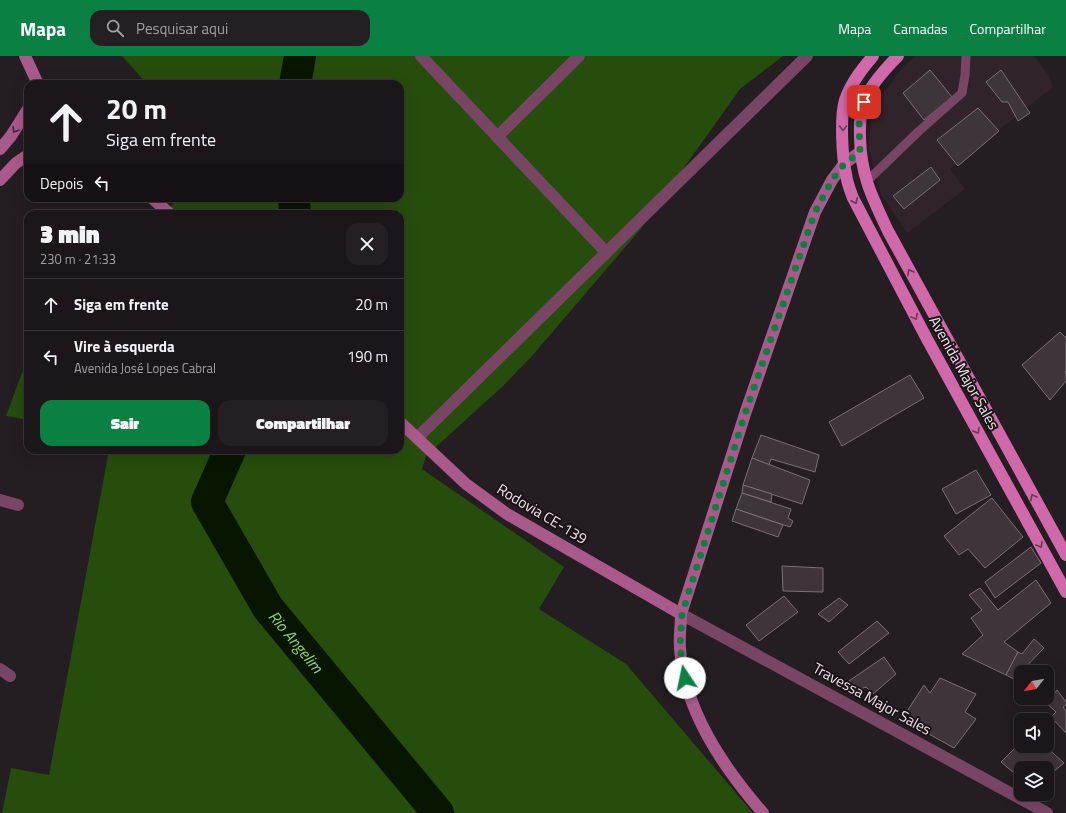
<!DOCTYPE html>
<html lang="pt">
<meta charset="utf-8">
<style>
:root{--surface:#1b1619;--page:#241f22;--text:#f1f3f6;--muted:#a09fa2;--line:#393538;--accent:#0b8043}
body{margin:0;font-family:"Titillium Web",sans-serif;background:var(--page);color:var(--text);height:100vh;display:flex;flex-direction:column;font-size:15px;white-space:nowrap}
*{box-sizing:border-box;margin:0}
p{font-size:13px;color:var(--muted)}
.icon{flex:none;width:22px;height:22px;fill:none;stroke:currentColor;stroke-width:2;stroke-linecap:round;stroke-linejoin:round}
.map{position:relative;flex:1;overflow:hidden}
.sheet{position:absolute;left:24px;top:154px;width:380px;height:244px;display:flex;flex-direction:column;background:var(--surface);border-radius:12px;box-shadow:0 4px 16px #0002,0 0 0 1px var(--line)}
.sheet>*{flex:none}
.hud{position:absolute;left:24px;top:24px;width:380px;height:122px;border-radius:12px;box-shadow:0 4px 16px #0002,0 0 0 1px var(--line);background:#1b1619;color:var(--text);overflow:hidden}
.needle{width:26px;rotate:239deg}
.tools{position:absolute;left:1014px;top:609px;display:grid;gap:8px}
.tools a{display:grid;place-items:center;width:40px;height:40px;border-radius:8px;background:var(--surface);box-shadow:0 4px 16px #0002,0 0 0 1px var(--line);font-size:20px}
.pin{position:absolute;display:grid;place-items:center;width:34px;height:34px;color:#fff;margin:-17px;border-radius:8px;box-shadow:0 2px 6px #0006}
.me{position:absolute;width:44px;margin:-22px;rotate:349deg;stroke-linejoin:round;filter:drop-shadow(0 0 3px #0008)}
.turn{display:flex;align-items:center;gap:14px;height:84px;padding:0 16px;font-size:18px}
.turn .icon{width:52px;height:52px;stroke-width:2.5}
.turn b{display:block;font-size:28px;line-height:34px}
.then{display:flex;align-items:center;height:38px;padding:0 16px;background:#0003;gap:8px;font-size:15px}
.round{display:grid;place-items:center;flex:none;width:42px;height:42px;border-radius:12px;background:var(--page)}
.headline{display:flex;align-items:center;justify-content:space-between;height:68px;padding:0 16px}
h1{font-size:24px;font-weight:800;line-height:30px}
.button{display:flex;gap:8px;margin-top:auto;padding:8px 16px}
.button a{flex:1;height:46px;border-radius:12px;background:var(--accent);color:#fff;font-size:16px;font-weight:800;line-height:46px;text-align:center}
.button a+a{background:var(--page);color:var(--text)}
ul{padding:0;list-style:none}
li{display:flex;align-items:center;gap:12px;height:52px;padding:0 16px;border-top:1px solid var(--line)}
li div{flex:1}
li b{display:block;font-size:15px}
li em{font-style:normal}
header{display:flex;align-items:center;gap:24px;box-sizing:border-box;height:56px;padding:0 20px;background:var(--accent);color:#fff}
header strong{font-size:19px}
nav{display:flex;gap:22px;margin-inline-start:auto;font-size:14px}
.search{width:280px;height:36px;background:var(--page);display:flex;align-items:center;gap:10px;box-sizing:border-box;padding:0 14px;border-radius:12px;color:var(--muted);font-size:15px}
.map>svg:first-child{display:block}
.built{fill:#30232a}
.green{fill:#264d0c}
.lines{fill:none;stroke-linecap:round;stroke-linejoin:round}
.river{stroke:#071601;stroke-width:32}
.building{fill:#3d3539;stroke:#7a7075}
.lane{stroke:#784664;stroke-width:9}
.street{stroke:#784664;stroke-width:12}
.secondary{stroke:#aa598b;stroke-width:12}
.primary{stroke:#d168a9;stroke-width:12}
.oneway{stroke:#6d3959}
.oneway2{stroke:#46283a}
.route{stroke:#0b8043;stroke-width:7;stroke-dasharray:0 12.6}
.labels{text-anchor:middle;stroke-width:4;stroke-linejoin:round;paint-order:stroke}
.street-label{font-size:15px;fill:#ebe5e8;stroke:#1b1318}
.water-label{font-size:16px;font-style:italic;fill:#93d571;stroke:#1b1318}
</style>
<header>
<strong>Mapa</strong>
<div class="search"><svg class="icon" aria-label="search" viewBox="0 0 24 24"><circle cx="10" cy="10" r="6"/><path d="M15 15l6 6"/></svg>Pesquisar aqui</div>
<nav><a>Mapa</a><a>Camadas</a><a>Compartilhar</a></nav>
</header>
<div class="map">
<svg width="1066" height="757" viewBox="0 0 1066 757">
<rect width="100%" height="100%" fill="#241d21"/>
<path class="built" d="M916,0H1034L1050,21L1053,31L950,113L965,133L907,177L881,138L868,91L873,51L902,12Z"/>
<g class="green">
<path d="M122,0H783L740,33L639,175L532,300L503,330L426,400L422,413L564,511L539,553L626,608L753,757H2L11,712L49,719L109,394H400V158H170L167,155L178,142H400V28H147Z"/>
<path d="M28,301V364L6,360Z"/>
</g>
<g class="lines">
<g class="river">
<path d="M295,28L300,0"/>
<path d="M294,142L295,158"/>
<path id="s1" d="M230,394L207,446L268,552L438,757"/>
</g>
</g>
<g class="building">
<path d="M930,14L952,41L924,64L903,37Z"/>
<path d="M1001,14L1030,57L1018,65L1008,46H1002L986,26Z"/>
<path d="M978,52L999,75L958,110L937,84Z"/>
<path d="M931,111L940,124L904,153L893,140Z"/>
<path d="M1060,276L1066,282V315L1065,316L1066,318V325L1050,344L1022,309Z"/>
<path d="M910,319L924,342L842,390L829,366Z"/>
<path d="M761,379L819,399L815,416L771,403L769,409L752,402Z"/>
<path d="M752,402L810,424L802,448L743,429Z"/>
<path d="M976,414L991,439L956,458L942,433Z"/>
<path d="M743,429L772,438L771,446L742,437Z"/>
<path d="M742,437L791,453L788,462L793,465L790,471L736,453Z"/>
<path d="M992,442L1023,481L985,512L968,493L959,499L944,480Z"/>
<path d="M736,453L783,469L778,481L732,465Z"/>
<path d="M1031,491L1041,507L995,542L985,526Z"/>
<path d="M782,510L823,512V536L783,535Z"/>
<path d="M1036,524L1051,547L1004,586L1018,596L1006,619L962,598L983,579L971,562L982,554L969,539L980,532L998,554Z"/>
<path d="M784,540L798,556L759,585L746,569Z"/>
<path d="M839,542L848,549L829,566L818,558Z"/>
<path d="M877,565L889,577L849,608L838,596Z"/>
<path d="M1034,583L1044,592L1014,623L1006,619L1018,596L1022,598Z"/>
<path d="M884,601L896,618L873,638L866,631L852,636L843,629Z"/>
<path d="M940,622L976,638L965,656L976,663L954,692L902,663L924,629L930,637Z"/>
<path d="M1047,632L1054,638L1057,634L1066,646V649L1063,651L1066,655V677L1051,661L1056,656L1041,642H1047Z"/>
<path d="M1021,686V690H1045L1064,707L1047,721V712H1021V723L1001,706Z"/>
</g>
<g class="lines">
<path class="lane" d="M866,126L919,75L962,37L965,19L966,0"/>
<g class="street">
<path d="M421,0L606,196"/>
<path d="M497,81L579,0"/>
<path d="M417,382L807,0"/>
<path d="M0,444L18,449"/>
<path d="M681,558L1047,757"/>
<path d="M0,613L10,620"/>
</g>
<g class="secondary">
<path d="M25,0L38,28"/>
<path d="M0,93L11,80L28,53"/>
<path d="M0,124L16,107L28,99"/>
<path d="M152,142L170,158"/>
<path d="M400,366L466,428L507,458L681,558"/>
<path d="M763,757C723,711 684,654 680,592C679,581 681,569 681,558L746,355L815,156L832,124L844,108L860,96"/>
</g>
<g class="primary">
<path d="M873,0C861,14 851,27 845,44C840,61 842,101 846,118C847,127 850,134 853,142L927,283L1066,536"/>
<path d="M898,0C885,13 870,29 864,46C859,58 860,70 860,82C861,120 872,141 888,175L1066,499"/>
</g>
</g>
<defs><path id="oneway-chevron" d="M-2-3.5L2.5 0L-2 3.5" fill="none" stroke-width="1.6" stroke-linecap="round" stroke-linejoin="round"/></defs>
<g class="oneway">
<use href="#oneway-chevron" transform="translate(843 72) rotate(89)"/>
<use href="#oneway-chevron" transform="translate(855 145) rotate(65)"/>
<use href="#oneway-chevron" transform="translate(910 216) rotate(-119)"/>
<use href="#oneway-chevron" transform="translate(915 261) rotate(62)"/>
<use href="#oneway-chevron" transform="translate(977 375) rotate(61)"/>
<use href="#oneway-chevron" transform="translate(1033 441) rotate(-119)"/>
<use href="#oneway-chevron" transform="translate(1040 489) rotate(61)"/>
</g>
<use class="oneway2" href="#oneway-chevron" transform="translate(15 74) rotate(122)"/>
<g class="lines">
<path class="route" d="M685,622L680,591L682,558L746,355L815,156L832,124L844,108L860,96L859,64L864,46"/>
</g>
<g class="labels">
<g class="street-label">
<text transform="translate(964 317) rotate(61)" y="5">Avenida Major Sales</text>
<text transform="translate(542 458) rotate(31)" y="5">Rodovia CE-139</text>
<text transform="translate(872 643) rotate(29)" y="5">Travessa Major Sales</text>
</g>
<g class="water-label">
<text dy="6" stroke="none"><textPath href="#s1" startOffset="223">Rio Angelim</textPath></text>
</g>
</g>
</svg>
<div class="tools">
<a><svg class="needle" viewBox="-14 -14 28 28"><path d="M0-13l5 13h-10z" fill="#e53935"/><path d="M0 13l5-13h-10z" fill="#a09fa2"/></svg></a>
<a><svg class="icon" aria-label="sound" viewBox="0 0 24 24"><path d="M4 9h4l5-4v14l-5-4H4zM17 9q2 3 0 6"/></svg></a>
<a><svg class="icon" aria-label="layers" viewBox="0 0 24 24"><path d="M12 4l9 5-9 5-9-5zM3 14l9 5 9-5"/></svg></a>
</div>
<div class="pin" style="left:864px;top:46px;background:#d93025"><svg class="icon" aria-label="arrive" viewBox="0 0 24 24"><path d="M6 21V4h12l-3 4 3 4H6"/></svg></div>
<svg class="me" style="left:685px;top:622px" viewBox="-20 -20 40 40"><circle r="19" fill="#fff"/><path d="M0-13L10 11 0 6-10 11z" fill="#0b8043"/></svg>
<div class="hud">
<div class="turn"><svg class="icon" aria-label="ahead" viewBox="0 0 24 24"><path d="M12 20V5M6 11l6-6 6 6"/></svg><div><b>20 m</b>Siga em frente</div></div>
<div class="then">Depois<svg class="icon" aria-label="left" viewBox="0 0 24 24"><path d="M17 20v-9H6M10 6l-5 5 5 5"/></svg></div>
</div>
<section class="sheet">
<div class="headline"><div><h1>3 min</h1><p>230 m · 21:33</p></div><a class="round"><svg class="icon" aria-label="close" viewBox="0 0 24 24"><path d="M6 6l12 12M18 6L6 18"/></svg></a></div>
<ul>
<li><svg class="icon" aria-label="ahead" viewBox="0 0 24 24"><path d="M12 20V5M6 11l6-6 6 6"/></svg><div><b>Siga em frente</b></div><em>20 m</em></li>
<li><svg class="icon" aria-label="left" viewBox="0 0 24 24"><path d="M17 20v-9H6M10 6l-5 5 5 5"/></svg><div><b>Vire à esquerda</b><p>Avenida José Lopes Cabral</p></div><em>190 m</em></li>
</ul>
<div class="button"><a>Sair</a><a>Compartilhar</a></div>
</section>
</div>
